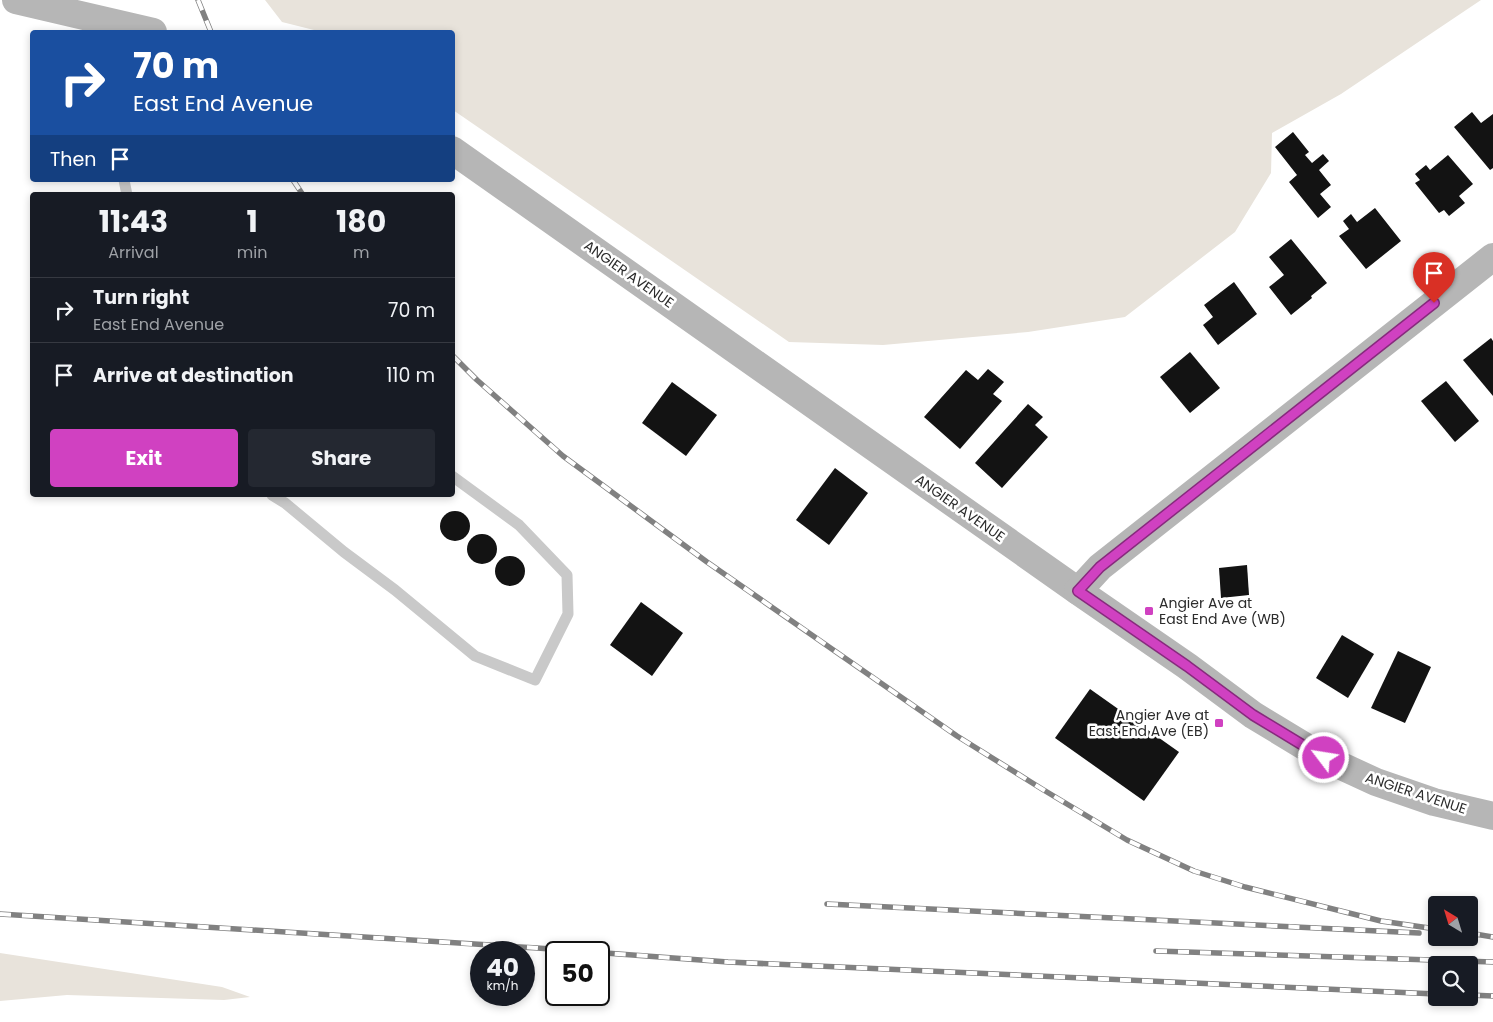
<!DOCTYPE html>
<style>
:root{--surface:#171b24;--page:#242831;--text:#f1f3f6;--muted:#9ea1a6;--line:#363941;--accent:#d041c1}
body{margin:0;font-family:Poppins,sans-serif;background:var(--page);color:var(--text);height:100vh;display:flex;flex-direction:column;font-size:19px;white-space:nowrap}
*{box-sizing:border-box;margin:0}
p{font-size:16px;color:var(--muted)}
.icon{flex:none;width:28px;height:28px;fill:none;stroke:currentColor;stroke-width:2;stroke-linecap:round;stroke-linejoin:round}
.map{position:relative;flex:1;overflow:hidden}
.drawer{position:absolute;left:30px;top:192px;width:425px;height:305px;display:flex;flex-direction:column;background:var(--surface);border-radius:5px;box-shadow:0 2px 8px #0003}
.drawer>*{flex:none}
.banner{position:absolute;left:30px;top:30px;width:425px;height:152px;border-radius:5px;box-shadow:0 2px 8px #0003;background:#1a4fa0;color:#fff;overflow:hidden}
.needle{width:32px;rotate:322deg}
.controls{position:absolute;left:1428px;top:896px;display:grid;gap:10px}
.controls a{display:grid;place-items:center;width:50px;height:50px;border-radius:5px;background:var(--surface);box-shadow:0 2px 8px #0003;font-size:25px}
.speed{position:absolute;left:470px;top:941px;display:flex;gap:10px;font-size:25px;font-weight:700;text-align:center}
.speed>*{display:grid;place-content:center;width:65px;height:65px;border-radius:50%;background:var(--surface);box-shadow:0 2px 8px #0003;line-height:1}
.speed small{font-size:12px;font-weight:400}
.speed .limit{border:2px solid #111;border-radius:8px;background:#fff;color:#111}
.pin{position:absolute;display:grid;place-items:center;width:42px;height:42px;color:#fff;margin:-51px -21px;border-radius:50% 50% 50% 0;rotate:-45deg;box-shadow:0 0 5px #0007}
.pin .icon{rotate:45deg}
.me{position:absolute;width:55px;margin:-28px;rotate:301deg;stroke-linejoin:round;filter:drop-shadow(0 0 4px #0008)}
.turn{display:flex;align-items:center;gap:18px;height:105px;padding:0 20px;font-size:22px}
.turn .icon{width:65px;height:65px;stroke-width:2.5}
.turn b{display:block;font-size:35px;line-height:42px}
.then{display:flex;align-items:center;height:48px;padding:0 20px;background:#0003;gap:10px;font-size:19px}
.eta{display:flex;justify-content:space-evenly;align-items:center;height:85px;text-align:center}
.eta b{font-size:30px;font-weight:700;line-height:35px}
.button{display:flex;gap:10px;margin-top:auto;padding:10px 20px}
.button a{flex:1;height:58px;border-radius:5px;background:var(--accent);color:#fff;font-size:20px;font-weight:700;line-height:58px;text-align:center}
.button a+a{background:var(--page);color:var(--text)}
ul{padding:0;list-style:none}
li{display:flex;align-items:center;gap:15px;height:65px;padding:0 20px;border-top:1px solid var(--line)}
li div{flex:1}
li b{display:block;font-size:19px}
li em{font-style:normal}
.map>svg:first-child{display:block}
.green{fill:#e8e3db}
.building{fill:#131313}
.lines{fill:none;stroke-linecap:round;stroke-linejoin:round}
.lane{stroke:#c9c9c9;stroke-width:11}
.secondary{stroke:#b6b6b6;stroke-width:28}
.rail-casing{stroke:#818181;stroke-width:5.5}
.rail{stroke:#fff;stroke-width:4;stroke-dasharray:11;stroke-linecap:butt}
.route-casing{stroke:#872a7d;stroke-width:12}
.route{stroke:#d041c1;stroke-width:9}
.poi-dot{fill:#d041c1;stroke:#fff;stroke-width:2}
.labels{text-anchor:middle;stroke-width:5;stroke-linejoin:round;paint-order:stroke}
.street-label{font-size:14px;fill:#2c2c2c;stroke:#fff}
.poi-label{font-size:14px;fill:#2c2c2c;stroke:#fff;text-anchor:start}
</style>
<div class="map">
<svg width="1493" height="1022" viewBox="0 0 1493 1022">
<rect width="100%" height="100%" fill="#fff"/>
<g class="green">
<path d="M265,0H1481L1341,94L1272,133L1271,173L1235,232L1125,317L1028,332L883,345L789,342L453,110L452,32H322L282,22Z"/>
<path d="M0,953L222,987L250,997L224,1000L67,995L0,1001Z"/>
</g>
<g class="building">
<path d="M1472,112L1481,123L1493,114V168L1490,170L1454,127Z"/>
<path d="M1293,132L1309,152L1305,155L1312,163L1323,154L1329,161L1319,170L1331,185L1320,194L1331,207L1318,218L1289,182L1297,175L1275,147Z"/>
<path d="M1448,155L1473,184L1459,196L1465,203L1449,216L1444,210L1439,213L1415,183L1420,180L1415,174L1426,165L1430,170Z"/>
<path d="M1375,208L1401,241L1366,269L1339,236L1349,229L1343,221L1351,214L1357,222Z"/>
<path d="M1291,239L1327,283L1311,296L1312,298L1291,315L1269,287L1284,275L1269,257Z"/>
<path d="M1234,282L1257,314L1218,345L1203,325L1213,317L1204,305Z"/>
<path d="M1491,338L1493,341V396L1463,360Z"/>
<path d="M1190,352L1220,388L1190,413L1160,377Z"/>
<path d="M988,369L1004,382L993,394L1002,401L960,449L924,417L966,370L978,380Z"/>
<path d="M1446,381L1479,421L1455,442L1421,401Z"/>
<path d="M672,382L717,415L686,456L642,423Z"/>
<path d="M1028,404L1043,417L1035,425L1048,437L1002,488L975,463Z"/>
<path d="M835,468L868,493L829,545L796,520Z"/>
<circle cx="455" cy="526" r="15"/>
<circle cx="482" cy="549" r="15"/>
<circle cx="510" cy="571" r="15"/>
<path d="M1247,565L1249,595L1221,598L1219,568Z"/>
<path d="M641,602L683,633L652,676L610,645Z"/>
<path d="M1342,635L1374,654L1348,698L1316,678Z"/>
<path d="M1398,651L1431,667L1405,723L1371,708Z"/>
<path d="M1090,689L1179,752L1144,801L1055,738Z"/>
</g>
<g class="lines">
<g class="lane">
<path d="M124,180L127,195"/>
<path d="M272,495L285,503L344,552L395,590L475,656L535,680L568,614L567,575L519,525L452,476"/>
</g>
<g class="secondary">
<path d="M16,0L153,32"/>
<path d="M452,150L1078,591L1187,666L1253,715L1324,758L1376,782L1434,802L1493,816"/>
<path d="M1078,591L1100,567L1493,257"/>
</g>
<defs>
<g id="rail">
<path d="M198,0L211,32"/>
<path d="M293,180L303,195"/>
<path d="M452,355L477,380L563,456L707,562L957,736L1042,789L1127,840L1194,871L1245,887L1381,921L1436,929"/>
<path d="M827,904L1419,933"/>
<path d="M0,914L537,948L728,962L1436,994"/>
<path d="M1469,933L1493,937"/>
<path d="M1156,951L1493,962"/>
<path d="M1469,995L1493,996"/>
</g>
</defs>
<use href="#rail" class="rail-casing"/>
<use href="#rail" class="rail"/>
</g>
<g class="lines">
<defs>
<path id="route" d="M1324,758L1253,715L1187,666L1078,591L1100,567L1434,303"/>
</defs>
<use href="#route" class="route-casing"/>
<use href="#route" class="route"/>
</g>
<g class="poi-dot">
<rect x="1144" y="606" width="10" height="10" rx="2.5"/>
<rect x="1214" y="718" width="10" height="10" rx="2.5"/>
</g>
<g class="labels">
<g class="street-label">
<text transform="translate(629 274) rotate(35)" y="5">ANGIER AVENUE</text>
<text transform="translate(960 508) rotate(35)" y="5">ANGIER AVENUE</text>
<text transform="translate(1416 793) rotate(18)" y="5">ANGIER AVENUE</text>
</g>
<g class="poi-label">
<text x="1159" y="608">Angier Ave at<tspan x="1159" dy="16">East End Ave (WB)</tspan></text>
<text x="1209" y="720" text-anchor="end">Angier Ave at<tspan x="1209" dy="16">East End Ave (EB)</tspan></text>
</g>
</g>
</svg>
<div class="controls">
<a><svg class="needle" viewBox="-14 -14 28 28"><path d="M0-13l5 13h-10z" fill="#e53935"/><path d="M0 13l5-13h-10z" fill="#9ea1a6"/></svg></a>
<a><svg class="icon" aria-label="search" viewBox="0 0 24 24"><circle cx="10" cy="10" r="6"/><path d="M15 15l6 6"/></svg></a>
</div>
<div class="speed"><div>40<small>km/h</small></div><div class="limit">50</div></div>
<div class="pin" style="left:1434px;top:303px;background:#d93025"><svg class="icon" aria-label="arrive" viewBox="0 0 24 24"><path d="M6 21V4h12l-3 4 3 4H6"/></svg></div>
<svg class="me" style="left:1324px;top:758px" viewBox="-20 -20 40 40"><circle r="17" fill="#d041c1" stroke="#fff" stroke-width="3"/><path d="M0-11L8 9 0 5-8 9z" fill="#fff"/></svg>
<div class="banner">
<div class="turn"><svg class="icon" aria-label="right" viewBox="0 0 24 24"><path d="M7 20v-9h11M14 6l5 5-5 5"/></svg><div><b>70 m</b>East End Avenue</div></div>
<div class="then">Then<svg class="icon" aria-label="arrive" viewBox="0 0 24 24"><path d="M6 21V4h12l-3 4 3 4H6"/></svg></div>
</div>
<section class="drawer">
<div class="eta">
<div><b>11:43</b><p>Arrival</p></div>
<div><b>1</b><p>min</p></div>
<div><b>180</b><p>m</p></div>
</div>
<ul>
<li><svg class="icon" aria-label="right" viewBox="0 0 24 24"><path d="M7 20v-9h11M14 6l5 5-5 5"/></svg><div><b>Turn right</b><p>East End Avenue</p></div><em>70 m</em></li>
<li><svg class="icon" aria-label="arrive" viewBox="0 0 24 24"><path d="M6 21V4h12l-3 4 3 4H6"/></svg><div><b>Arrive at destination</b></div><em>110 m</em></li>
</ul>
<div class="button"><a>Exit</a><a>Share</a></div>
</section>
</div>
